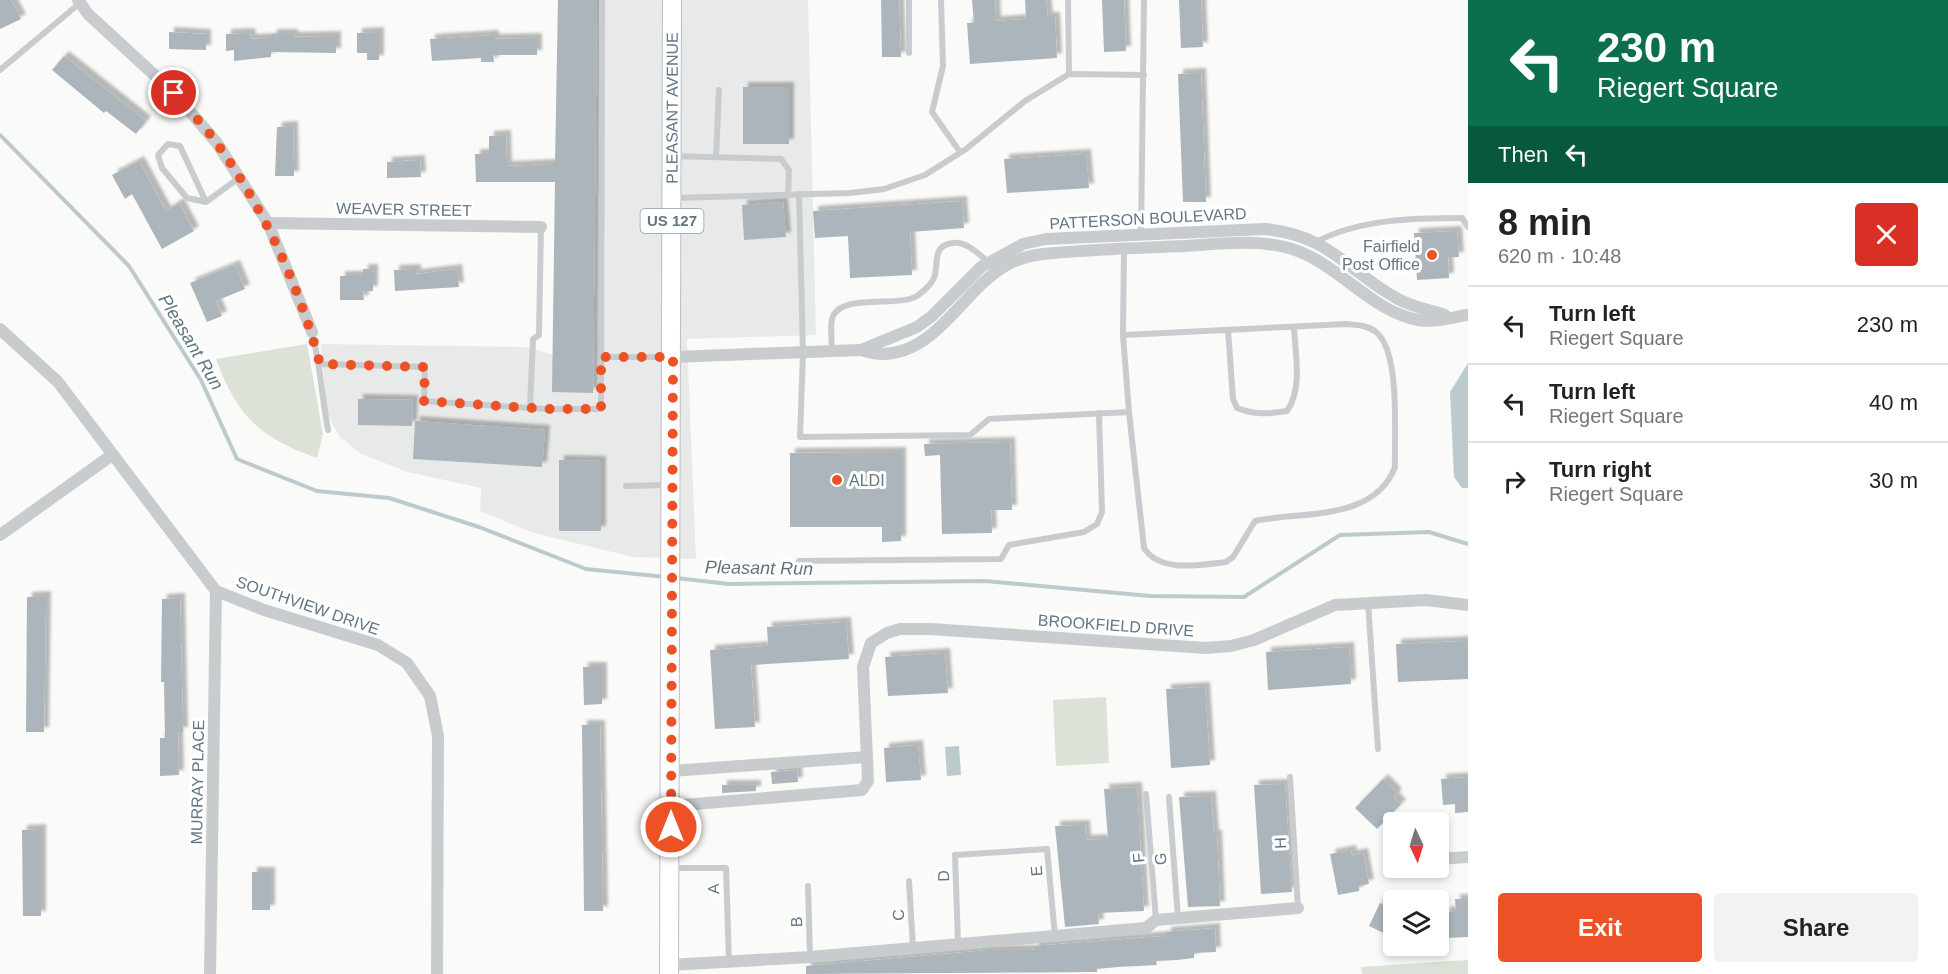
<!DOCTYPE html>
<meta charset="utf-8">
<style>
:root{--surface:#fff;--page:#f2f2f2;--text:#222;--muted:#767676;--line:#e0e0e0;--accent:#ec5226}
body{margin:0;font-family:Helvetica,sans-serif;background:var(--page);color:var(--text);height:100vh;display:flex;flex-direction:column;font-size:22px;white-space:nowrap}
*{box-sizing:border-box;margin:0}
p{font-size:20px;color:var(--muted)}
.icon{flex:none;width:33px;height:33px;fill:none;stroke:currentColor;stroke-width:2;stroke-linecap:round;stroke-linejoin:round}
.map{position:relative;flex:1;overflow:hidden}
.side{display:flex;flex-direction:column;background:var(--surface);width:480px}
.side>*{flex:none}
.hud{background:#0b6e4f;color:#fff;overflow:hidden}
.needle{width:39px;rotate:176deg}
.tools{position:absolute;left:1383px;top:812px;display:grid;gap:12px}
.tools a{display:grid;place-items:center;width:66px;height:66px;border-radius:6px;background:var(--surface);box-shadow:0 3px 9px #0003;font-size:30px}
.pin{position:absolute;display:grid;place-items:center;width:51px;height:51px;color:#fff;margin:-26px;border:3px solid #fff;border-radius:50%;box-shadow:0 2px 6px #0007}
.me{position:absolute;width:66px;margin:-33px;rotate:0deg;stroke-linejoin:round;filter:drop-shadow(0 0 4px #0008)}
.turn{display:flex;align-items:center;gap:21px;height:126px;padding:0 30px;font-size:27px}
.turn .icon{width:78px;height:78px;stroke-width:2.5}
.turn b{display:block;font-size:42px;line-height:51px}
.then{display:flex;align-items:center;height:57px;padding:0 30px;background:#0003;gap:12px;font-size:22px}
.round{display:grid;place-items:center;flex:none;width:63px;height:63px;border-radius:6px;background:var(--page)}
.overview{display:flex;align-items:center;justify-content:space-between;height:102px;padding:0 30px}
h1{font-size:36px;font-weight:800;line-height:45px}
.button{display:flex;gap:12px;margin-top:auto;padding:12px 30px}
.button a{flex:1;height:69px;border-radius:6px;background:var(--accent);color:#fff;font-size:24px;font-weight:800;line-height:69px;text-align:center}
.button a+a{background:var(--page);color:var(--text)}
ul{padding:0;list-style:none}
li{display:flex;align-items:center;gap:18px;height:78px;padding:0 30px;border-top:2px solid var(--line)}
li div{flex:1}
li b{display:block;font-size:22px}
li em{font-style:normal}
main{display:flex;flex:1;min-height:0}
.map>svg:first-child{display:block}
.built{fill:#e8e9e9}
.green{fill:#dce2d8}
.water{fill:#bdcacd}
.lines{fill:none;stroke-linecap:round;stroke-linejoin:round}
.stream{stroke:#bdcacd;stroke-width:4}
.building{fill:#abb5bb;filter:url(#shadow)}
.primary-casing{stroke:#bbbfc3;stroke-width:20}
.service{stroke:#c8cccf;stroke-width:6}
.minor{stroke:#c8cccf;stroke-width:12}
.primary{stroke:#fff;stroke-width:18}
.route{stroke:#ec5226;stroke-width:10;stroke-dasharray:0 18}
.poi-dot{fill:#ec5226;stroke:#fff;stroke-width:2}
.labels{text-anchor:middle;stroke-width:6;stroke-linejoin:round;paint-order:stroke}
.shield{fill:#fff;stroke:#929fa9;stroke-width:1.5}
.shield-label{font-size:15px;font-weight:bold;fill:#637684}
.street-label{font-size:16px;fill:#637684;stroke:#fff}
.poi-label{font-size:16px;fill:#637684;stroke:#fff;text-anchor:end}
.water-label{font-size:18px;font-style:italic;fill:#5e767d;stroke:#fff}
</style>
<main>
<div class="map">
<svg width="1468" height="974" viewBox="0 0 1468 974">
<defs>
<filter id="shadow"><feDropShadow dx="5" dy="-5" stdDeviation="1.5" flood-color="#0004"/></filter>
</defs>
<rect width="100%" height="100%" fill="#fafaf8"/>
<path class="built" d="M558,0H808L816,335L687,339L696,559L633,557L534,533L480,511L481,488L408,472L361,454L339,436L327,413L321,344L527,347L553,355Z"/>
<g class="green">
<path d="M307,344L323,434L317,458C261,439 236,415 216,359Z"/>
<path d="M1106,697L1109,763L1056,766L1053,700Z"/>
<path d="M1468,960V974H1362L1361,967Z"/>
</g>
<g class="water">
<path d="M1468,363V488H1462L1454,477L1450,392Z"/>
<path d="M959,746L961,775L947,776L945,747Z"/>
</g>
<g class="lines">
<g class="stream">
<path d="M0,135L129,266L201,380L237,459L317,491L389,498L479,527L586,569L666,577"/>
<path d="M676,578L729,584L985,581L1150,596L1244,597L1340,535L1429,532L1468,544"/>
</g>
</g>
<g class="building">
<path d="M0,0H11L21,19L0,29Z"/>
<path d="M558,0H597L593,393L552,392L555,182H476L475,154H489V136L506,135L507,166L555,164Z"/>
<path d="M881,0H899L901,57H882Z"/>
<path d="M972,0H995L996,21L1026,19L1025,0H1046L1048,17H1055L1057,58L970,64L967,23H974Z"/>
<path d="M1102,0H1124L1126,51L1104,52Z"/>
<path d="M1179,0H1201L1203,47L1181,48Z"/>
<path d="M169,32L206,34V50L169,49Z"/>
<path d="M379,32V60H367V53H357V33Z"/>
<path d="M250,33L251,39L272,38V34H293V37L336,36V53L271,52V57L234,61V50L226,51V34Z"/>
<path d="M494,35V39L537,38V55H493L494,62H481V58L432,61L430,39Z"/>
<path d="M64,56L146,121L136,134L106,111L104,113L52,70Z"/>
<path d="M1201,73L1206,202H1183L1178,74Z"/>
<rect x="743" y="87" width="46" height="57"/>
<path d="M293,126L294,176H275L277,127Z"/>
<path d="M1086,154L1089,188L1007,193L1004,159Z"/>
<path d="M420,160L421,177L387,178V162Z"/>
<path d="M139,161L166,211L179,203L194,231L162,249L132,194L125,199L112,175Z"/>
<path d="M962,201L964,228L910,232L912,275L850,278L848,236L815,238L813,211Z"/>
<path d="M783,202L786,237L744,240L742,205Z"/>
<path d="M1457,231L1459,257H1448L1449,278L1417,280L1414,233Z"/>
<path d="M235,265L245,289L216,301L222,316L207,322L190,283Z"/>
<path d="M363,269H373V291H363L364,300H340V276H363Z"/>
<path d="M416,269V274L457,269L459,287L395,291L394,270Z"/>
<path d="M358,399L413,400L412,426L358,425Z"/>
<path d="M415,421L545,430L542,467L413,459Z"/>
<path d="M1010,442L1012,510H991L992,533L942,534L940,455L925,456L924,444Z"/>
<path d="M901,452V541L882,542V527H790V453Z"/>
<path d="M559,460L601,461V531H559Z"/>
<path d="M46,596L44,732H26L27,597Z"/>
<path d="M180,598L183,732H178L179,775L160,776V738H165L164,682H161L162,599Z"/>
<path d="M846,622L849,659L751,665L755,727L715,729L710,650L768,646L767,627Z"/>
<path d="M1468,641V679L1398,682L1396,644Z"/>
<path d="M1349,647L1351,684L1268,690L1266,652Z"/>
<path d="M945,653L948,693L888,696L885,657Z"/>
<path d="M583,667H602V704L584,705Z"/>
<path d="M1205,687L1210,765L1171,768L1166,689Z"/>
<path d="M582,725H600L603,911H584Z"/>
<path d="M918,745L921,780L886,782L884,748Z"/>
<path d="M797,770L798,782L772,784L771,772Z"/>
<path d="M1468,777V812L1455,813V804L1443,805L1441,779Z"/>
<path d="M1383,779L1397,793L1394,797L1401,804L1377,829L1355,808Z"/>
<path d="M1285,784L1292,892L1261,894L1254,785Z"/>
<path d="M722,785H756V791L722,793Z"/>
<path d="M1137,787L1144,911L1098,913L1099,924L1065,927L1055,826L1085,825L1086,840L1108,839L1104,789Z"/>
<path d="M1211,796L1214,835H1217L1220,906L1188,907L1179,797Z"/>
<path d="M41,829V916H23L22,830Z"/>
<path d="M1351,850L1352,855L1363,853L1369,884L1359,886V891L1338,895L1330,854Z"/>
<rect x="252" y="872" width="18" height="38"/>
<path d="M1455,899H1468V937L1446,938L1445,912L1456,911Z"/>
<path d="M1380,903L1394,909V938L1369,926Z"/>
<path d="M1215,928L1216,952L1194,953V958L1177,960L1156,961L1157,965L1118,967L1097,969V972L806,974V966L989,950H1034L1033,946L1166,936V932Z"/>
</g>
<g class="lines">
<defs>
<g id="primary">
<path id="s1" d="M669,974L672,0"/>
</g>
</defs>
<use href="#primary" class="primary-casing"/>
<g class="service">
<path d="M909,0V53"/>
<path d="M941,0L943,66L932,112L960,152"/>
<path d="M1068,0L1069,74"/>
<path d="M0,70L80,3"/>
<path d="M672,156L781,159L789,170L788,195"/>
<path d="M716,157L719,90"/>
<path d="M799,194L803,353L800,437L970,435L989,419L1129,412L1123,335L1124,248"/>
<path d="M673,198L850,193L884,189L925,175L966,149L1025,101L1069,74L1144,75"/>
<path d="M206,202L180,146L168,144L158,155L162,168L187,198L206,202L239,178"/>
<path d="M1141,236L1144,0"/>
<path d="M1316,242C1359,219 1414,218 1462,218L1468,227"/>
<path d="M1228,330L1233,399L1237,408C1255,415 1268,414 1287,411C1303,389 1295,352 1294,327"/>
<path d="M312,332C320,364 322,397 328,430"/>
<path d="M1123,335L1346,324C1356,325 1368,325 1376,332C1401,352 1394,436 1395,467C1374,522 1301,511 1255,521L1233,557L1226,562C1200,565 1160,573 1144,548L1129,412"/>
<path d="M832,351C832,342 830,328 832,319C839,292 898,308 917,296C924,291 933,283 935,275C938,261 933,245 953,243C966,241 979,254 988,262"/>
<path d="M601,357H670"/>
<path d="M320,364L425,367L424,401L546,409H601L602,0"/>
<path d="M530,408L533,339L539,335L541,227"/>
<path d="M626,486L668,485"/>
<path d="M799,561L1001,559L1009,545L1084,532L1097,524L1102,512L1099,413"/>
<path d="M1368,602L1378,749"/>
<path d="M1290,777L1298,908"/>
<path d="M1146,794L1156,920"/>
<path d="M1169,797L1178,918"/>
<path d="M671,868H726L729,963"/>
<path d="M909,881L913,947"/>
<path d="M808,886L810,957"/>
<path d="M958,943L955,855L1047,849L1055,936"/>
</g>
<g class="minor">
<path d="M78,0L88,14L174,93L217,143L268,223L312,332"/>
<path d="M268,223L541,227"/>
<path d="M0,329L58,382L216,591L264,610L378,645L407,663L430,696L438,736L437,974"/>
<path d="M861,350L917,327L932,316L981,267L1023,244L1046,239L1265,229C1332,236 1345,270 1398,299C1412,307 1430,310 1445,315"/>
<path d="M673,357L860,350C867,352 876,354 883,354C937,353 963,290 1005,266C1020,257 1037,254 1053,253C1097,249 1141,248 1185,246C1219,244 1256,239 1289,248C1338,262 1368,310 1418,320C1433,323 1453,317 1468,315"/>
<path d="M0,535L112,455"/>
<path d="M671,771L867,757"/>
<path d="M671,806L862,790L868,781L863,667L871,643L887,633L900,629H931L1205,648L1231,646L1254,640L1335,605L1426,600L1468,605"/>
<path d="M1438,859L1468,857"/>
<path d="M670,965L810,957L1146,928L1156,920L1298,908"/>
<path d="M210,974L216,591"/>
</g>
<use href="#primary" class="primary"/>
</g>
<g class="lines">
<path class="route" d="M174,93C188,110 205,126 218,145C265,211 299,286 320,364L425,367L424,401L546,409H601V357H673L671,827"/>
</g>
<g class="poi-dot">
<circle cx="1432" cy="255" r="6"/>
<circle cx="837" cy="480" r="6"/>
</g>
<g class="labels">
<rect class="shield" x="640.5" y="209" width="63" height="24" rx="4.5"/>
<g class="shield-label">
<text x="672" y="226">US 127</text>
</g>
<g class="street-label">
<text dy="6" stroke="none"><textPath href="#s1" startOffset="866">PLEASANT AVENUE</textPath></text>
<text transform="translate(404 209) rotate(1)" y="6">WEAVER STREET</text>
<text transform="translate(1148 218) rotate(-3)" y="6">PATTERSON BOULEVARD</text>
<text transform="translate(308 605) rotate(19)" y="6">SOUTHVIEW DRIVE</text>
<text transform="translate(1116 625) rotate(4)" y="6">BROOKFIELD DRIVE</text>
<text transform="translate(197 782) rotate(-89)" y="6">MURRAY PLACE</text>
<text transform="translate(1280 843) rotate(-93)" y="6">H</text>
<text transform="translate(1138 858) rotate(-95)" y="6">F</text>
<text transform="translate(1160 859) rotate(-94)" y="6">G</text>
<text transform="translate(1036 871) rotate(-95)" y="6">E</text>
<text transform="translate(943 876) rotate(-92)" y="6">D</text>
<text transform="translate(713 889) rotate(-92)" y="6">A</text>
<text transform="translate(898 915) rotate(-93)" y="6">C</text>
<text transform="translate(796 922) rotate(-92)" y="6">B</text>
</g>
<g class="poi-label">
<text x="1420" y="252">Fairfield<tspan x="1420" dy="18">Post Office</tspan></text>
<text x="849" y="486" text-anchor="start">ALDI</text>
</g>
<g class="water-label">
<text transform="translate(191 342) rotate(59)" y="6">Pleasant Run</text>
<text transform="translate(759 568) rotate(1)" y="6">Pleasant Run</text>
</g>
</g>
</svg>
<div class="tools">
<a><svg class="needle" viewBox="-14 -14 28 28"><path d="M0-13l5 13h-10z" fill="#e53935"/><path d="M0 13l5-13h-10z" fill="#767676"/></svg></a>
<a><svg class="icon" aria-label="layers" viewBox="0 0 24 24"><path d="M12 4l9 5-9 5-9-5zM3 14l9 5 9-5"/></svg></a>
</div>
<div class="pin" style="left:174px;top:93px;background:#d93025"><svg class="icon" aria-label="arrive" viewBox="0 0 24 24"><path d="M6 21V4h12l-3 4 3 4H6"/></svg></div>
<svg class="me" style="left:671px;top:827px" viewBox="-20 -20 40 40"><circle r="17" fill="#ec5226" stroke="#fff" stroke-width="3"/><path d="M0-11L8 9 0 5-8 9z" fill="#fff"/></svg>
</div>
<section class="side">
<div class="hud">
<div class="turn"><svg class="icon" aria-label="left" viewBox="0 0 24 24"><path d="M17 20v-9H6M10 6l-5 5 5 5"/></svg><div><b>230 m</b>Riegert Square</div></div>
<div class="then">Then<svg class="icon" aria-label="left" viewBox="0 0 24 24"><path d="M17 20v-9H6M10 6l-5 5 5 5"/></svg></div>
</div>
<div class="overview"><div><h1>8 min</h1><p>620 m · 10:48</p></div><a class="round" style="background:#d93025;color:#fff"><svg class="icon" aria-label="close" viewBox="0 0 24 24"><path d="M6 6l12 12M18 6L6 18"/></svg></a></div>
<ul>
<li><svg class="icon" aria-label="left" viewBox="0 0 24 24"><path d="M17 20v-9H6M10 6l-5 5 5 5"/></svg><div><b>Turn left</b><p>Riegert Square</p></div><em>230 m</em></li>
<li><svg class="icon" aria-label="left" viewBox="0 0 24 24"><path d="M17 20v-9H6M10 6l-5 5 5 5"/></svg><div><b>Turn left</b><p>Riegert Square</p></div><em>40 m</em></li>
<li><svg class="icon" aria-label="right" viewBox="0 0 24 24"><path d="M7 20v-9h11M14 6l5 5-5 5"/></svg><div><b>Turn right</b><p>Riegert Square</p></div><em>30 m</em></li>
</ul>
<div class="button"><a>Exit</a><a>Share</a></div>
</section>
</main>
